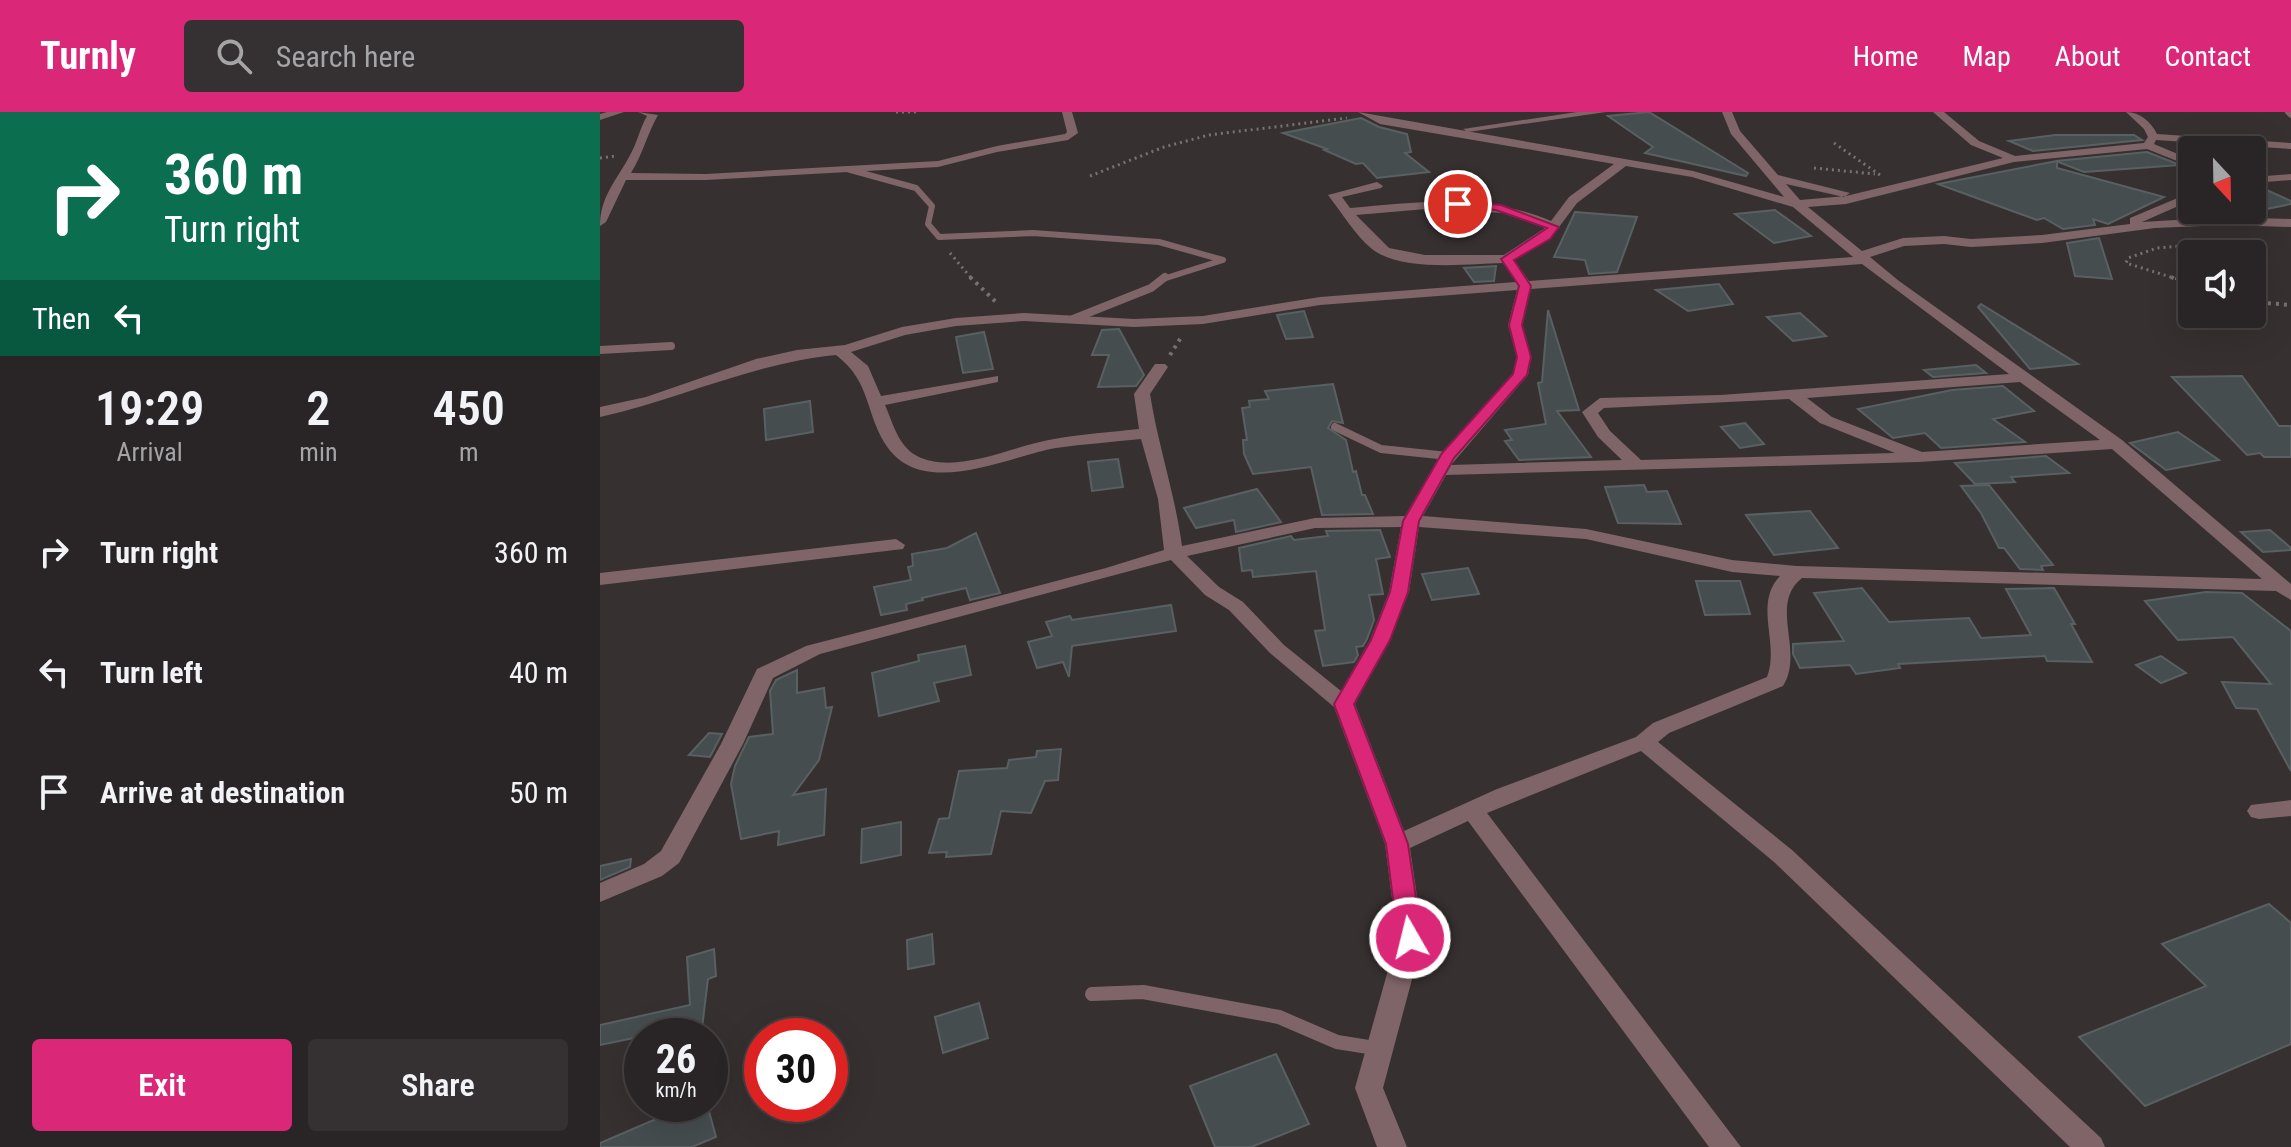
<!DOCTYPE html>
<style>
:root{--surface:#292425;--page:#353032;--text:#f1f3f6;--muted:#a5a4a7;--line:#454142;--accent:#db2777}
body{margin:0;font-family:"Roboto Condensed",sans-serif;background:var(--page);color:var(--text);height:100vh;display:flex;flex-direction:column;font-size:30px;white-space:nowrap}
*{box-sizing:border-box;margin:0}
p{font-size:26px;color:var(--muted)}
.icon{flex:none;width:44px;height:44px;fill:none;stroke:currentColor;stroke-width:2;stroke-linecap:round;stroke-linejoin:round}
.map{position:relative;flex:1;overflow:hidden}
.sheet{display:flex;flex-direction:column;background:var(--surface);width:600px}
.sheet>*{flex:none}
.banner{background:#0b6e4f;color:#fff;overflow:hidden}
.needle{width:52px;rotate:158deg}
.fabs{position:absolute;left:1578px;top:24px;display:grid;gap:16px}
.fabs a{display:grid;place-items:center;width:88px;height:88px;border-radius:8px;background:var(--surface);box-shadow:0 8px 32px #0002,0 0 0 2px var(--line);font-size:40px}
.speed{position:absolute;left:24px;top:906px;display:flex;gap:16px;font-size:40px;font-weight:700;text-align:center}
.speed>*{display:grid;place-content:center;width:104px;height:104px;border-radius:50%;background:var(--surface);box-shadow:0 8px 32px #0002,0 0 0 2px var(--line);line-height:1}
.speed small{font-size:20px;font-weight:400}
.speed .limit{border:12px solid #d22;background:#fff;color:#111}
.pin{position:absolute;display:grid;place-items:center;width:68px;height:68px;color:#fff;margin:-34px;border:4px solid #fff;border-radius:50%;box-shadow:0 2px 8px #0007}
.me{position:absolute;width:88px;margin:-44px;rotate:352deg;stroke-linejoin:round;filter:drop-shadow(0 0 6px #0008)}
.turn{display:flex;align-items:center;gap:28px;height:168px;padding:0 32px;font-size:36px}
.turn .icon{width:104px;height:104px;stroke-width:2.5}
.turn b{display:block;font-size:56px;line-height:68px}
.then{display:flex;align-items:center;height:76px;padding:0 32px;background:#0003;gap:16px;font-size:30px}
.eta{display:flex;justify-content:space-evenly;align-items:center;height:136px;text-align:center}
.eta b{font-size:48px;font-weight:600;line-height:56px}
.action{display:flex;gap:16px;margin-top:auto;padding:16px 32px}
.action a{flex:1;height:92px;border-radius:8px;background:var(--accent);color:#fff;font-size:32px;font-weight:600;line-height:92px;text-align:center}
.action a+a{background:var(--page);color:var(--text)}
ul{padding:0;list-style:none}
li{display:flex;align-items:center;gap:24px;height:120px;padding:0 32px}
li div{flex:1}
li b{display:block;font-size:30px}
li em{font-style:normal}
header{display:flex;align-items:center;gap:48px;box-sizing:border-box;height:112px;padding:0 40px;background:var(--accent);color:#fff}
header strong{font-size:38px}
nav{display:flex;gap:44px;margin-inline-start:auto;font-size:28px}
.search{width:560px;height:72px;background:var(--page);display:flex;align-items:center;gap:20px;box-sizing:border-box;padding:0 28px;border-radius:8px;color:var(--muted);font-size:30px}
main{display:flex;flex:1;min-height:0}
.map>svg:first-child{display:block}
.building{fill:#454d4e;stroke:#596062;stroke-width:2}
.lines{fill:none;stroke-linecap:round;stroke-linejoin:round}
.path-far1{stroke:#787172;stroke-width:3;stroke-dasharray:2 4;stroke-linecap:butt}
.path{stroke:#787172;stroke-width:4;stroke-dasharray:3 5;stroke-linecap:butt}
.lane-far2{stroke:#7f6567;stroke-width:6}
.lane-far1{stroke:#7f6567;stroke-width:8}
.lane{stroke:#7f6567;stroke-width:14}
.street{fill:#7f6567;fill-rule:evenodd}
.route{fill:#db2777;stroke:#8e194d;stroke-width:2}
</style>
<header>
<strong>Turnly</strong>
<div class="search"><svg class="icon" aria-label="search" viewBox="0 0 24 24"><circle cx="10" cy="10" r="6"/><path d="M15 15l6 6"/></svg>Search here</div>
<nav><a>Home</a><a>Map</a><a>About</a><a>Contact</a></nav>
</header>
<main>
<section class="sheet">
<div class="banner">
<div class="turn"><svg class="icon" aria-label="right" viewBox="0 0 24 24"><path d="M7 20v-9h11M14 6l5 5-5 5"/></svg><div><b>360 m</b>Turn right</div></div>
<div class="then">Then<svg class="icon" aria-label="left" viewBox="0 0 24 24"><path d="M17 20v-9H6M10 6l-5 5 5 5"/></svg></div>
</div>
<div class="eta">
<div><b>19:29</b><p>Arrival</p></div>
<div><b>2</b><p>min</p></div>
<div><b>450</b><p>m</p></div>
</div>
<ul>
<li><svg class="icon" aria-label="right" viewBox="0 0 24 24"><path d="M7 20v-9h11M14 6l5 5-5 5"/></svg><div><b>Turn right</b></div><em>360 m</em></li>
<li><svg class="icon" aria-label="left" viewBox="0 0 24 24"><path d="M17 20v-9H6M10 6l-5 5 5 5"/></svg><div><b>Turn left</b></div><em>40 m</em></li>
<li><svg class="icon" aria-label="arrive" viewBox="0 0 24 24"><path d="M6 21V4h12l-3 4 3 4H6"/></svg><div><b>Arrive at destination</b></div><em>50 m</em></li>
</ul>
<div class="action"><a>Exit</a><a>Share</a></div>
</section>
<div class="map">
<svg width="1691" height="1035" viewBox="0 0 1691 1035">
<rect width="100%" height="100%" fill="#373031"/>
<g class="building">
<path d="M1049,0L1148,61L1146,64L1045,41L1053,35L1008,4Z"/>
<path d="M761,6L779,15L807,22L811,40L805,41L829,60L777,66L763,51L756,52L724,38L727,37L683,21Z"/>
<path d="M1455,23H1534L1542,28L1433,39L1409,29Z"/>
<path d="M1547,40L1580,53L1484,60L1456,49Z"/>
<path d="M1457,49V56L1564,85L1508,112L1493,107L1495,113L1463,117L1444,106L1437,108L1338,72Z"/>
<path d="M1652,74H1658L1691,89V92L1652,100Z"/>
<path d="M1175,98L1211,124L1174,131L1135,102Z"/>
<path d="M975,100L1037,105L1017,160L989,162L985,148L954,145Z"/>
<path d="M1499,126L1512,167L1475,164L1467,131Z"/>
<path d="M896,154L894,169L874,170L864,156Z"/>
<path d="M1119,172L1133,192L1088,199L1056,178Z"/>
<path d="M1381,192L1478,252L1430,257L1378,195Z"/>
<path d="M948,198L979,298L957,299L991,345L919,348L905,329L912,328L905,318L946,312L938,271L942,270Z"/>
<path d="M704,199L713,225L686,227L677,203Z"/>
<path d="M1200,201L1226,224L1193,229L1167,205Z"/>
<path d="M519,217L544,263L536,274L498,275L509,243H492L502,218Z"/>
<path d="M384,220L393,257L363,261L356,225Z"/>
<path d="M1376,253L1386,261L1333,265L1324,258Z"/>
<path d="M1642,264L1679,314H1691V345H1664L1660,341L1647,343L1572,265Z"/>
<path d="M733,272L743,311L732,309L728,316L746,328L753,360L756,359L762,383H765L773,402L722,403L711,355L653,362L644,342L643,328H647L642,296L650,295L649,289L669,287L665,279Z"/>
<path d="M1403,274L1434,299L1393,307L1425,330L1341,336L1325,321L1293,326L1258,297L1352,278Z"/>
<path d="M210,289L213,320L166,328L164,297Z"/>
<path d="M1145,311L1164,332L1140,336L1121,315Z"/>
<path d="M1578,320L1619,348L1566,358L1530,331Z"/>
<path d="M1446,344L1469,361L1411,365L1415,370L1375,372L1355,351Z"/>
<path d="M518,347L523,375L492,379L488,350Z"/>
<path d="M1044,373L1047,380L1067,379L1081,412L1018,411L1005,375Z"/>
<path d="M1389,373L1453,453L1441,454L1443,458L1420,457L1404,436H1399L1381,401L1361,374Z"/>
<path d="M657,377L681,410L636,420L634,408L596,416L584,396Z"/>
<path d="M1210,399L1238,436L1174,443L1146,403Z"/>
<path d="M780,418L790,445L776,447L783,482L769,483L774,508L767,527L763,534L756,535L758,543L754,550L723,554L715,519L725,518L716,459L653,465L652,458L642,459L639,436L691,424L694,428L728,424L726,419Z"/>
<path d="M1670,418L1691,436V438L1663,440L1641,420Z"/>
<path d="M376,421L400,481L370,488L366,476L322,486L323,488L306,492L307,498L281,503L274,475L311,468L308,455L313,454L312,442L347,436Z"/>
<path d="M868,456L879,482L832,488L822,462Z"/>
<path d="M1096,469H1140L1150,502L1105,503Z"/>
<path d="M1262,476L1289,510L1369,506L1381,526L1431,523L1406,477L1454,476L1475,512H1471L1492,550L1447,549L1445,544L1298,552L1300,556L1256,562L1250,553L1200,556L1193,542V532L1244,529L1214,481Z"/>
<path d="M1606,480L1642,481L1691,519V659L1657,597L1636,596L1622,570L1671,572L1633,525L1578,528L1545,489Z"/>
<path d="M571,493L576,519L472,534L469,565L463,550L437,556L428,530L452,524L446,510L470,504L472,508Z"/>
<path d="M365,534L371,563L334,571L339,589L279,604L272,561L319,549L318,543Z"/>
<path d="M1561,544L1586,561L1561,571L1536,553Z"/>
<path d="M197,558V581L224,576L226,596L232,595L219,648L193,683L226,677L224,723L178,733L179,719L141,727L131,672L135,654L149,625L173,622L170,579L176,568Z"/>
<path d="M109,621L122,622L110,645L89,643Z"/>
<path d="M461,637L458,668L445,669L431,701L401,699L391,742L346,745L347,740L329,741L339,707L349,706L359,659L407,656L409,648L436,645L437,639Z"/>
<path d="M301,710V743L261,751L262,717Z"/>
<path d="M31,747L30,755L0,768V754Z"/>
<path d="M1669,792L1691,811V932L1545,994L1479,925L1606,874L1562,832Z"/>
<path d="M332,822L334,852L308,857L307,828Z"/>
<path d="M114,837L116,864L108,867L102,916L92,914L0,933V913L90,893L87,845Z"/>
<path d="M379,891L388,926L343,941L335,905Z"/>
<path d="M676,942L709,1012L651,1035H615L590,974Z"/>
<path d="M91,992H107L116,1025L92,1035H0V1031Z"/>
</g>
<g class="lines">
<g class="path-far1">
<path d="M296,0H316"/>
<path d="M1234,31L1280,63"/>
<path d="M0,46L16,44"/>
<path d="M1214,56L1275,62"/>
<path d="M490,64L564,35L609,23L747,6"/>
<path d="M350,141L372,167"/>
<path d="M1577,167L1526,151L1528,146L1557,136L1652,128"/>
</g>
<g class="path">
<path d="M370,165L397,191"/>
<path d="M1571,165L1592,175"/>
<path d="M1652,190L1691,193"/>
<path d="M570,243L582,224"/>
</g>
<g class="lane-far2">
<path d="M1688,0L1691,3"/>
<path d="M247,57L316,76L332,94L328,112L339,125L433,121L559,130L623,148L563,167"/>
</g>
<g class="lane-far1">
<path d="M473,207L551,176L565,165"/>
<path d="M0,238L71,234"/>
<path d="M735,315L781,337L848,344"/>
</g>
<path class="lane" d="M492,882L543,880L679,905L737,930L781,937"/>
<g class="street">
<path d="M7,0H24L0,8V2Z"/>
<path d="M38,0L58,3C47,22 43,42 31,61L106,62L338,49L397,34L465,22L467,20L462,0H472L478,21L468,28L397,40L338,55L106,68H26L6,110L0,114C0,85 16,69 29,45C37,32 39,18 47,4Z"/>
<path d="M758,0L1093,59L1184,85L1131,22L1122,0H1132L1140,19L1178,63L1250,81L1244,85L1186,72L1200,88L1246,84L1403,46L1371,33L1333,0H1344L1379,29L1415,44L1544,31L1548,25L1544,17L1526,0C1540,0 1551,10 1557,22L1691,31V37L1556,28L1554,32L1592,48V55L1547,37L1414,50L1246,92L1208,95L1262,139L1303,126L1344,124L1371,127L1442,123L1530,112V106L1592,80V88L1542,110L1626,105L1691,107V115L1626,113L1555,116L1442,131L1371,135L1344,132L1304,134L1270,145L1299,169L1522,328L1691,472V488L1676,479L1202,466C1168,493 1205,539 1183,574L1069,621L1058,630L1192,738L1501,1026L1505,1035H1470L1174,750L1041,639L887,701L1141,1035H1109L868,709L810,736L823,826L783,976L807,1035H777L755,976L797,826L785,732L734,595L670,541L629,498L605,483L571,448L220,542L173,566L143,632L79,751L62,764L0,790V771L44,752L61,739L121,632L157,557L206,534L506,456L564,438L558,387L541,327C513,330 484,332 456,336C409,344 325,387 288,336C265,304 272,270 236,243C154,251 80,287 0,305V295L46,285L156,247L197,238L245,233L302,215L356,206L424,201L534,207L603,204L720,185L916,170L903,151C868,152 801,160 772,137C755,123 742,101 728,83L777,70L783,74L781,76L742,85L750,96C819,90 886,81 951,109L969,85L1014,52L780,12ZM1026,54L1092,65L1193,95L1253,145L929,169L914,148L950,127L977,91ZM826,97L903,101L945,116L904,143H825L789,136L756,103ZM1262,152L1409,262L1120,283L1000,286L982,300L998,325L1022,348L851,353L928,263L931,245L922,213L931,177ZM917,178L908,213L917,245L913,262L842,340L805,404L715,406L582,434C575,382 558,333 550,282L568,255L565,252H555L534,282L539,317C511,320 482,322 454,327C414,333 356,364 317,344C298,334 293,311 285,293L398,270V264L281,284L268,254L251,240L305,223L356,214L424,209L534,215L603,212L720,193ZM1420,270L1500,328L1322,340L1232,305L1207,286ZM1189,287L1220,311L1295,341L1041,348L1010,319L998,301L1004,296ZM1512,337L1662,467L1197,454L1132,448L986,417L823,404L846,363L1319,350ZM801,415L789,480L770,528L741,579L684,533L643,490L619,475L587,444L715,416ZM819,415L986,427L1132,460L1180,464C1153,492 1180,532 1167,565L1053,611L1036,625L897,677L804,719L755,592L790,528L809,480Z"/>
<path d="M977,0H1006L868,20L863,17Z"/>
<path d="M1691,62V68L1652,71V65Z"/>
<path d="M296,427L305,433L303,437L0,473V461Z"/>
<path d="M1691,688V704L1659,707L1651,705L1647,699L1651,693Z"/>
</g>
</g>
<path class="route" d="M858,89L901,93L959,115L950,127L914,148L931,174L922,213L931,245L927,263L854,346L819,409L808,480L790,528L754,592L808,732L822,826L818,833L810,835L802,833L798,826L786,732L734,592L771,528L790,480L803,409L842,341L913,262L917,245L909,213L919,174L901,147L947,116L896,98L854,95V90Z"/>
</svg>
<div class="fabs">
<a><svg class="needle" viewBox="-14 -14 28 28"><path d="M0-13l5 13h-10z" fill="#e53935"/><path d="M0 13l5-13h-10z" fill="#a5a4a7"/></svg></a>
<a><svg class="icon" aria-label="sound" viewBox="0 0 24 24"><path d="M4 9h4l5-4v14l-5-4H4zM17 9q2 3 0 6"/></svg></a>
</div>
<div class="speed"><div>26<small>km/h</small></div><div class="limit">30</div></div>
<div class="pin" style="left:858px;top:92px;background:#d93025"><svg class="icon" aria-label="arrive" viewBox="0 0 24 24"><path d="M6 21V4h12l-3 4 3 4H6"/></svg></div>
<svg class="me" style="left:810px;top:826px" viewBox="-20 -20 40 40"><circle r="17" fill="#db2777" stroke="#fff" stroke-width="3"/><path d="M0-11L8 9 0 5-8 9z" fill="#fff"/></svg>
</div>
</main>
